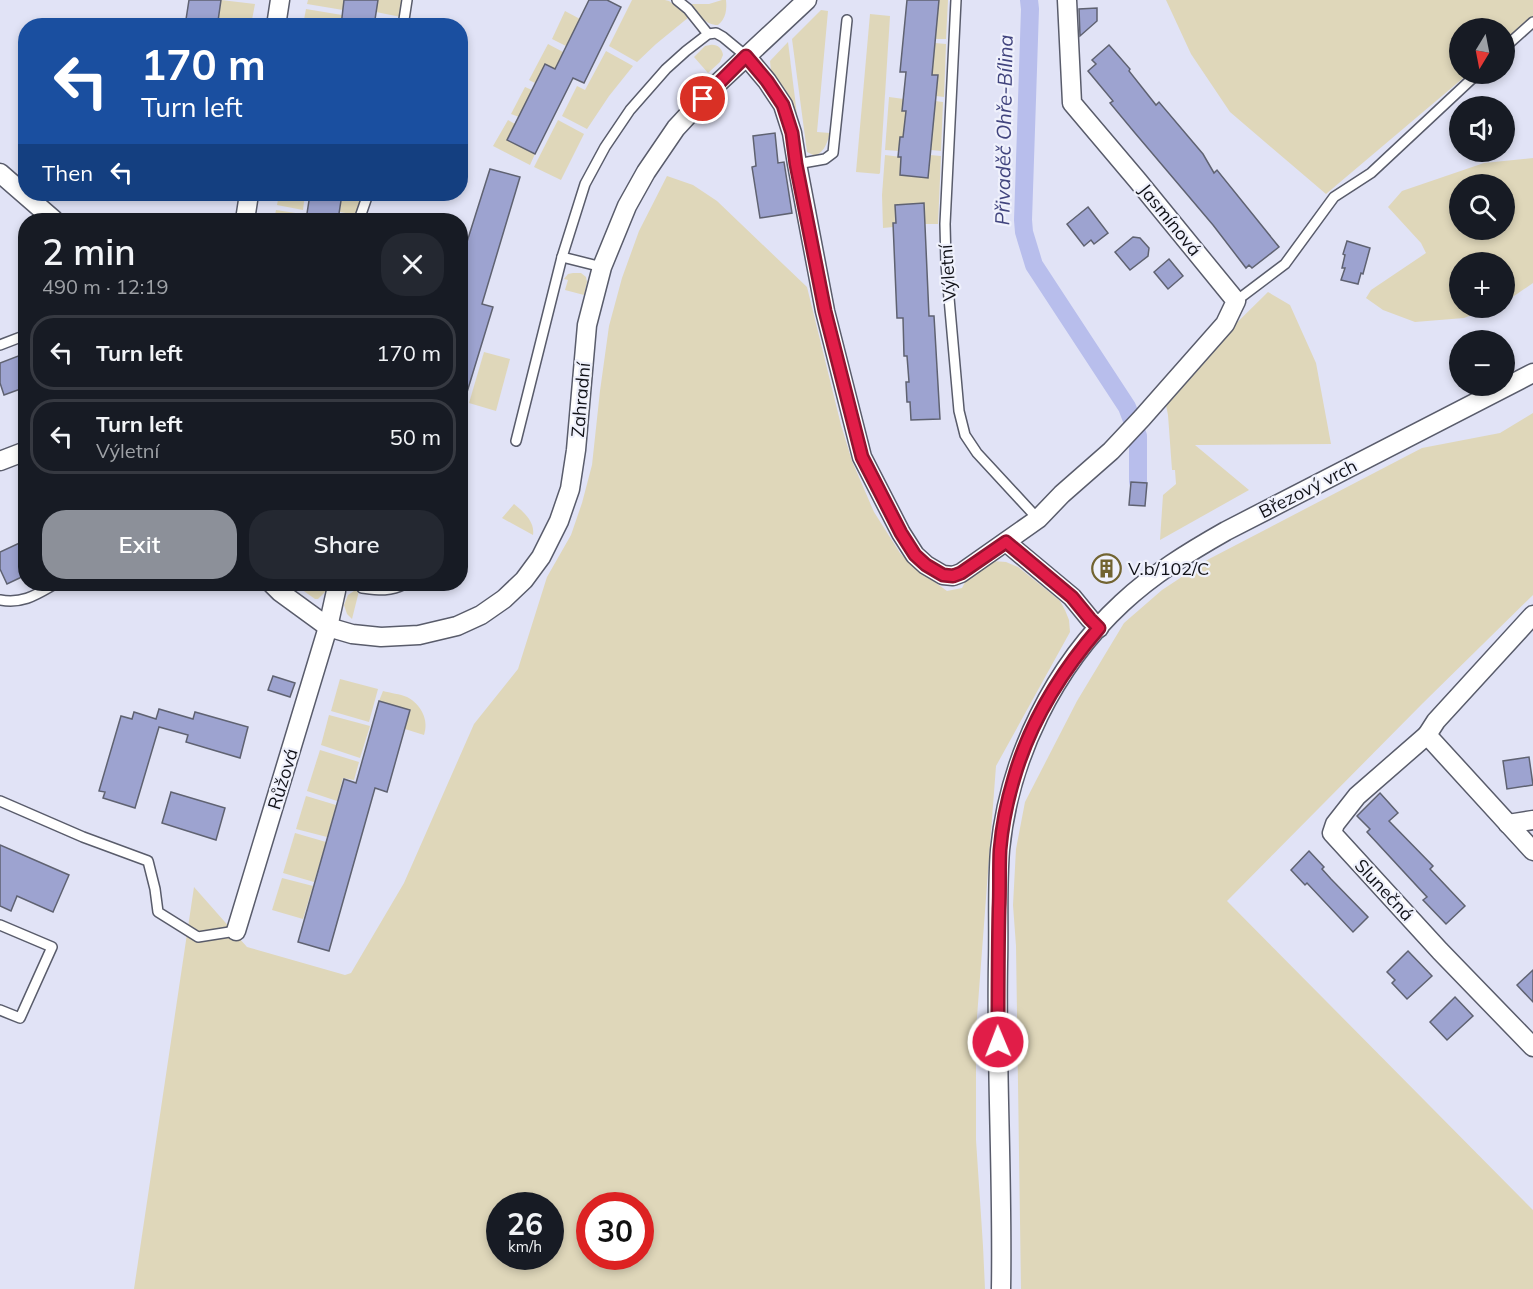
<!DOCTYPE html>
<meta charset="utf-8">
<style>
:root{--surface:#171b24;--page:#242831;--text:#f1f3f6;--muted:#9ea1a6;--line:#363941;--accent:#8c9099}
body{margin:0;font-family:Mulish,sans-serif;background:var(--page);color:var(--text);height:100vh;display:flex;flex-direction:column;font-size:22px;white-space:nowrap}
*{box-sizing:border-box;margin:0}
p{font-size:20px;color:var(--muted)}
.icon{flex:none;width:33px;height:33px;fill:none;stroke:currentColor;stroke-width:2;stroke-linecap:round;stroke-linejoin:round}
.map{position:relative;flex:1;overflow:hidden}
.sheet{position:absolute;left:18px;top:213px;width:450px;height:378px;display:flex;flex-direction:column;background:var(--surface);border-radius:24px;box-shadow:0 3px 9px #0003}
.sheet>*{flex:none}
.guide{position:absolute;left:18px;top:18px;width:450px;height:183px;border-radius:24px;box-shadow:0 3px 9px #0003;background:#1a4fa0;color:#fff;overflow:hidden}
.needle{width:39px;rotate:190deg}
.fabs{position:absolute;left:1449px;top:18px;display:grid;gap:12px}
.fabs a{display:grid;place-items:center;width:66px;height:66px;border-radius:50%;background:var(--surface);box-shadow:0 3px 9px #0003;font-size:30px}
.speed{position:absolute;left:486px;top:1192px;display:flex;gap:12px;font-size:30px;font-weight:700;text-align:center}
.speed>*{display:grid;place-content:center;width:78px;height:78px;border-radius:50%;background:var(--surface);box-shadow:0 3px 9px #0003;line-height:1}
.speed small{font-size:15px;font-weight:400}
.speed .limit{border:9px solid #d22;background:#fff;color:#111}
.pin{position:absolute;display:grid;place-items:center;width:51px;height:51px;color:#fff;margin:-26px;border:3px solid #fff;border-radius:50%;box-shadow:0 2px 6px #0007}
.me{position:absolute;width:66px;margin:-33px;rotate:359deg;stroke-linejoin:round;filter:drop-shadow(0 0 4px #0008)}
.turn{display:flex;align-items:center;gap:21px;height:126px;padding:0 24px;font-size:27px}
.turn .icon{width:78px;height:78px;stroke-width:2.5}
.turn b{display:block;font-size:42px;line-height:51px}
.then{display:flex;align-items:center;height:57px;padding:0 24px;background:#0003;gap:12px;font-size:22px}
.round{display:grid;place-items:center;flex:none;width:63px;height:63px;border-radius:24px;background:var(--page)}
.overview{display:flex;align-items:center;justify-content:space-between;height:102px;padding:0 24px}
h1{font-size:36px;font-weight:600;line-height:45px}
.action{display:flex;gap:12px;margin-top:auto;padding:12px 24px}
.action a{flex:1;height:69px;border-radius:24px;background:var(--accent);color:#fff;font-size:24px;font-weight:600;line-height:69px;text-align:center}
.action a+a{background:var(--page);color:var(--text)}
ul{padding:0;list-style:none}
li{display:flex;align-items:center;gap:18px;height:75px;margin:0 12px 9px;padding:0 12px;border:3px solid var(--line);border-radius:24px}
li div{flex:1}
li b{display:block;font-size:22px}
li em{font-style:normal}
.map>svg:first-child{display:block}
.green{fill:#dfd7ba;fill-rule:evenodd}
.lines{fill:none;stroke-linecap:round;stroke-linejoin:round}
.canal{stroke:#b8beec;stroke-width:18}
.building{fill:#9da3d0;stroke:#5f6271;stroke-width:1.5}
.service-casing{stroke:#595c6b;stroke-width:12}
.minor-casing{stroke:#595c6b;stroke-width:21}
.service{stroke:#fff;stroke-width:9}
.minor{stroke:#fff;stroke-width:18}
.route-casing{stroke:#92132f;stroke-width:15}
.route{stroke:#e11d48;stroke-width:10}
.labels{text-anchor:middle;stroke-width:4.5;stroke-linejoin:round;paint-order:stroke}
.street-label{font-size:18px;fill:#101117;stroke:#eff1fc}
.poi-label{font-size:18px;fill:#101117;stroke:#eff1fc;text-anchor:start}
.water-label{font-size:20px;font-style:italic;fill:#41447e;stroke:#eff1fc}
</style>
<div class="map">
<svg width="1533" height="1289" viewBox="0 0 1533 1289">
<rect width="100%" height="100%" fill="#e1e3f6"/>
<g class="green">
<path d="M221,0L255,4L251,25L205,26L206,20L218,21Z"/>
<path d="M308,0H344L343,10L307,4Z"/>
<path d="M378,0H403L401,17L376,12Z"/>
<path d="M632,0H665L669,1L689,17L656,44L637,62L609,46Z"/>
<path d="M722,0H726C727,9 726,19 718,25C705,25 700,15 692,6V4H709Z"/>
<path d="M939,0H948L946,39H935Z"/>
<path d="M1166,0H1533V20L1505,43L1504,28H1460V74H1468L1326,194L1230,112L1191,54Z"/>
<path d="M306,9L342,15L341,25H303Z"/>
<path d="M821,10L828,11L817,132L830,133C827,143 825,151 815,156L807,152L792,39Z"/>
<path d="M565,11L580,19L566,46L552,39Z"/>
<path d="M870,14L890,16L880,173L879,174L856,172Z"/>
<path d="M788,42L798,123L771,71L770,61Z"/>
<path d="M935,43L946,44L944,97L936,96L938,75H932Z"/>
<path d="M548,44L563,52L555,69L545,64L535,83L529,80Z"/>
<path d="M710,45C717,44 722,48 723,55L720,62L708,73L694,57L705,46Z"/>
<path d="M606,51L633,66L609,96L587,129L562,116L577,86L585,90Z"/>
<path d="M525,87L532,90L519,117L511,114Z"/>
<path d="M889,97L904,99L906,111L903,137H900L899,151L885,150Z"/>
<path d="M935,101L943,102L941,151L931,150Z"/>
<path d="M508,120L515,124L507,140L535,154L530,165L493,146Z"/>
<path d="M558,120L584,134L561,180L534,167Z"/>
<path d="M885,155L901,157L900,175L928,178L930,155L941,156L938,224H925L923,203L895,205L896,223L893,224V227L883,228L882,195Z"/>
<path d="M1533,158V283L1511,298L1505,301L1504,262H1460V308H1490L1464,318L1415,322L1383,310L1366,298L1371,290L1426,253L1421,243L1388,207L1402,191L1484,163ZM1460,184H1504V230H1460Z"/>
<path d="M667,176L693,185L717,201L807,287L841,425L852,461L874,512L900,553L913,566L947,591L962,588L965,582L993,561L1006,562L1018,567L1053,595L1060,601L1065,610L1069,620L1070,632L996,766L976,1030V1140L983,1246L985,1289H134L194,887L247,947L345,975L351,973L404,883L474,724L518,669L547,577L571,535L582,503L592,465L600,391L609,326L622,278L639,231ZM500,1206H550V1257H500ZM590,1206H640V1257H590Z"/>
<path d="M279,194H305L303,210L277,205Z"/>
<path d="M342,194H360V202L357,215L340,212Z"/>
<path d="M276,210L302,214V220H274Z"/>
<path d="M573,273H581L586,277L587,282L584,295L565,290L568,280L564,279L568,274Z"/>
<path d="M1268,292L1290,305L1316,363L1331,444L1195,445L1249,490L1160,540L1163,495L1176,484L1175,470H1172L1168,415L1165,400L1204,355Z"/>
<path d="M484,352L510,359L496,411L469,403Z"/>
<path d="M1533,413V595L1423,703L1227,901L1533,1210V1289H1021L1016,946L1013,905L1016,849L1025,802L1077,701L1124,623L1162,590L1209,559L1422,448L1500,433Z"/>
<path d="M514,504C524,512 535,522 533,535L502,518Z"/>
<path d="M294,584H322L326,591L318,599H315Z"/>
<path d="M354,591H359L352,619L347,614L344,605L348,595Z"/>
<path d="M340,679L378,689L369,722L331,711Z"/>
<path d="M383,691C390,693 400,694 407,697C422,705 429,721 424,735L405,729L410,710L379,701Z"/>
<path d="M329,715L370,726L360,758L321,745Z"/>
<path d="M320,750L359,762L354,780L343,778L337,801L307,791Z"/>
<path d="M306,796L336,805L327,837L296,829Z"/>
<path d="M295,833L326,842L314,882L283,873Z"/>
<path d="M282,878L313,886L303,919L272,910Z"/>
</g>
<g class="lines">
<path class="canal" d="M1029,0L1030,9L1023,220L1024,232L1034,265L1127,407L1138,436V482"/>
</g>
<g class="building">
<path d="M189,0H221L218,21L206,20L205,26H185Z"/>
<path d="M344,0H378L374,26H341Z"/>
<path d="M589,0H607L621,7L584,83L573,78L535,154L507,140L545,64L555,69Z"/>
<path d="M907,0H939L932,75H938L928,178L900,175L901,157H898L900,137H903L906,111H902L906,72H900Z"/>
<path d="M1097,8V21L1080,36L1079,9Z"/>
<path d="M1109,45L1130,69L1129,71L1156,105L1159,102L1203,154L1214,173L1217,170L1279,247L1252,268L1249,265L1246,268L1213,225L1135,133L1110,103L1113,101L1088,71L1096,64L1092,60Z"/>
<path d="M775,133L778,163L784,162L792,213L760,218L752,167L756,166L753,136Z"/>
<path d="M490,169L520,177L482,304L493,307L464,402H460V264Z"/>
<path d="M310,194H342L338,220H306Z"/>
<path d="M924,203L929,316H934L940,419L911,420L910,402H907L906,382H909L907,356H904L903,318H897L893,223H896L895,205Z"/>
<path d="M1088,207L1108,233L1094,244L1091,240L1084,246L1067,224Z"/>
<path d="M1133,237L1140,238L1149,248L1148,256L1130,270L1115,252Z"/>
<path d="M1347,241L1370,248L1363,274L1361,273L1358,284L1341,280L1345,268H1342L1345,255L1343,254Z"/>
<path d="M1169,259L1183,276L1168,289L1154,272Z"/>
<path d="M26,353V387L4,395L0,383V363Z"/>
<path d="M1131,482L1147,483L1145,506L1129,505Z"/>
<path d="M26,540V575L7,584L0,569V552Z"/>
<path d="M273,676L295,683L290,697L268,690Z"/>
<path d="M379,701L410,710L387,792L375,788L329,951L298,942L344,779L356,783Z"/>
<path d="M159,709L193,719L195,712L248,727L240,758L186,742L188,735L159,727L135,808L103,798L105,792L99,791L121,716L132,719L134,712L156,719Z"/>
<path d="M1529,757L1533,785L1507,789L1503,761Z"/>
<path d="M171,792L225,808L216,840L162,823Z"/>
<path d="M1380,793L1398,813L1389,821L1433,866L1430,869L1465,906L1446,924L1423,900L1427,897L1367,832L1370,829L1357,816Z"/>
<path d="M0,845L69,875L53,912L17,896L11,911L0,906Z"/>
<path d="M1309,851L1324,867L1322,869L1331,879L1368,917L1353,932L1307,883L1305,885L1291,870Z"/>
<path d="M1408,951L1432,976L1407,999L1392,983L1395,980L1387,972Z"/>
<path d="M1533,970V1002L1517,985Z"/>
<path d="M1455,997L1473,1016L1447,1040L1430,1022Z"/>
</g>
<g class="lines">
<defs>
<g id="service">
<path d="M677,0L688,9L708,34"/>
<path d="M956,0L945,224L946,264L959,411L965,435L977,453L1038,519"/>
<path d="M403,26L407,0"/>
<path d="M1504,48L1533,22"/>
<path d="M797,164L825,159L833,153L847,20"/>
<path d="M359,220L368,194"/>
<path d="M562,257L602,267"/>
<path d="M1236,301L1285,264L1334,197L1371,173L1477,74"/>
<path d="M0,345L26,335"/>
<path d="M516,441L562,257L585,184L605,147L630,110L666,69L686,51L708,34L716,33L723,37L746,56"/>
<path d="M362,588C378,590 390,592 405,584"/>
<path d="M0,600C23,604 36,595 55,584"/>
<path d="M0,801L83,837L148,861L155,889L158,912L198,937L236,931"/>
<path d="M0,925L52,947L20,1018L0,1010"/>
</g>
<g id="minor">
<path d="M276,26L280,0"/>
<path d="M746,56L767,81L783,105L792,133L797,164L825,311L862,457L901,533L915,555L926,565L943,575L953,576L961,573L1038,519L1062,494L1111,451L1142,418L1225,324L1236,301L1138,181L1072,103L1067,0"/>
<path d="M0,173L54,220"/>
<path d="M245,220L249,194"/>
<path d="M0,461L26,451"/>
<path d="M1006,542L1072,597L1090,619L1099,628"/>
<path d="M272,584L280,592L328,627L352,634L381,637L419,635L457,626L481,615L504,599L524,580L541,557L559,521L570,489L576,450L587,325L602,267L627,206L646,172L676,128L716,85L807,0"/>
<path d="M1533,615L1436,721L1427,735L1533,851"/>
<path d="M1427,735L1357,796L1335,824L1332,833L1440,951L1533,1047"/>
<path d="M1508,824L1533,820"/>
<path d="M236,931L328,627L336,591L334,584"/>
<path d="M1001,1289C1003,1180 996,1071 998,963C999,925 997,887 1000,850C1009,758 1054,666 1122,603C1153,574 1189,552 1226,531L1533,373"/>
</g>
</defs>
<use href="#service" class="service-casing"/>
<use href="#minor" class="minor-casing"/>
<use href="#service" class="service"/>
<use href="#minor" class="minor"/>
</g>
<g class="lines">
<defs>
<path id="route" d="M703,99L746,56L767,81L783,105L792,133L796,164L825,311L862,457L901,533L915,555L926,565L943,575L953,576L961,573L1006,542L1072,597L1090,619L1099,628C1061,672 1030,722 1014,778C1007,801 1002,826 1000,850C999,869 1000,890 999,909C998,954 998,998 998,1042"/>
</defs>
<use href="#route" class="route-casing"/>
<use href="#route" class="route"/>
</g>
<defs>
<symbol id="building-ring" viewBox="-11 -11 22 22"><circle r="9.5" fill="#eff1fc" stroke="#726431" stroke-width="1.5"/><path d="M-4-6H4V6H1V3H-1V6H-4ZM-2.5-4.3h1.7v1.8h-1.7ZM.8-4.3h1.7v1.8H.8ZM-2.5-1h1.7V.8h-1.7ZM.8-1h1.7V.8H.8Z" fill="#726431"/></symbol>
</defs>
<g fill-rule="evenodd">
<use href="#building-ring" x="1090" y="552" width="33" height="33"/>
</g>
<g class="labels">
<g class="street-label">
<text transform="translate(1170 220) rotate(51)" y="6">Jasmínová</text>
<text transform="translate(948 273) rotate(-94)" y="6">Výletní</text>
<text transform="translate(581 400) rotate(-85)" y="6">Zahradní</text>
<text transform="translate(1308 489) rotate(-27)" y="6">Březový vrch</text>
<text transform="translate(283 779) rotate(-73)" y="6">Růžová</text>
<text transform="translate(1384 890) rotate(47)" y="6">Slunečná</text>
</g>
<g class="poi-label">
<text x="1128" y="575">V.b/102/C</text>
</g>
<g class="water-label">
<text transform="translate(1004 130) rotate(-89)" y="7">Přivaděč Ohře-Bílina</text>
</g>
</g>
</svg>
<div class="fabs">
<a><svg class="needle" viewBox="-14 -14 28 28"><path d="M0-13l5 13h-10z" fill="#e53935"/><path d="M0 13l5-13h-10z" fill="#9ea1a6"/></svg></a>
<a><svg class="icon" aria-label="sound" viewBox="0 0 24 24"><path d="M4 9h4l5-4v14l-5-4H4zM17 9q2 3 0 6"/></svg></a>
<a><svg class="icon" aria-label="search" viewBox="0 0 24 24"><circle cx="10" cy="10" r="6"/><path d="M15 15l6 6"/></svg></a>
<a>+</a>
<a>−</a>
</div>
<div class="speed"><div>26<small>km/h</small></div><div class="limit">30</div></div>
<div class="pin" style="left:703px;top:99px;background:#d93025"><svg class="icon" aria-label="arrive" viewBox="0 0 24 24"><path d="M6 21V4h12l-3 4 3 4H6"/></svg></div>
<svg class="me" style="left:998px;top:1042px" viewBox="-20 -20 40 40"><circle r="17" fill="#e11d48" stroke="#fff" stroke-width="3"/><path d="M0-11L8 9 0 5-8 9z" fill="#fff"/></svg>
<div class="guide">
<div class="turn"><svg class="icon" aria-label="left" viewBox="0 0 24 24"><path d="M17 20v-9H6M10 6l-5 5 5 5"/></svg><div><b>170 m</b>Turn left</div></div>
<div class="then">Then<svg class="icon" aria-label="left" viewBox="0 0 24 24"><path d="M17 20v-9H6M10 6l-5 5 5 5"/></svg></div>
</div>
<section class="sheet">
<div class="overview"><div><h1>2 min</h1><p>490 m · 12:19</p></div><a class="round"><svg class="icon" aria-label="close" viewBox="0 0 24 24"><path d="M6 6l12 12M18 6L6 18"/></svg></a></div>
<ul>
<li><svg class="icon" aria-label="left" viewBox="0 0 24 24"><path d="M17 20v-9H6M10 6l-5 5 5 5"/></svg><div><b>Turn left</b></div><em>170 m</em></li>
<li><svg class="icon" aria-label="left" viewBox="0 0 24 24"><path d="M17 20v-9H6M10 6l-5 5 5 5"/></svg><div><b>Turn left</b><p>Výletní</p></div><em>50 m</em></li>
</ul>
<div class="action"><a>Exit</a><a>Share</a></div>
</section>
</div>
